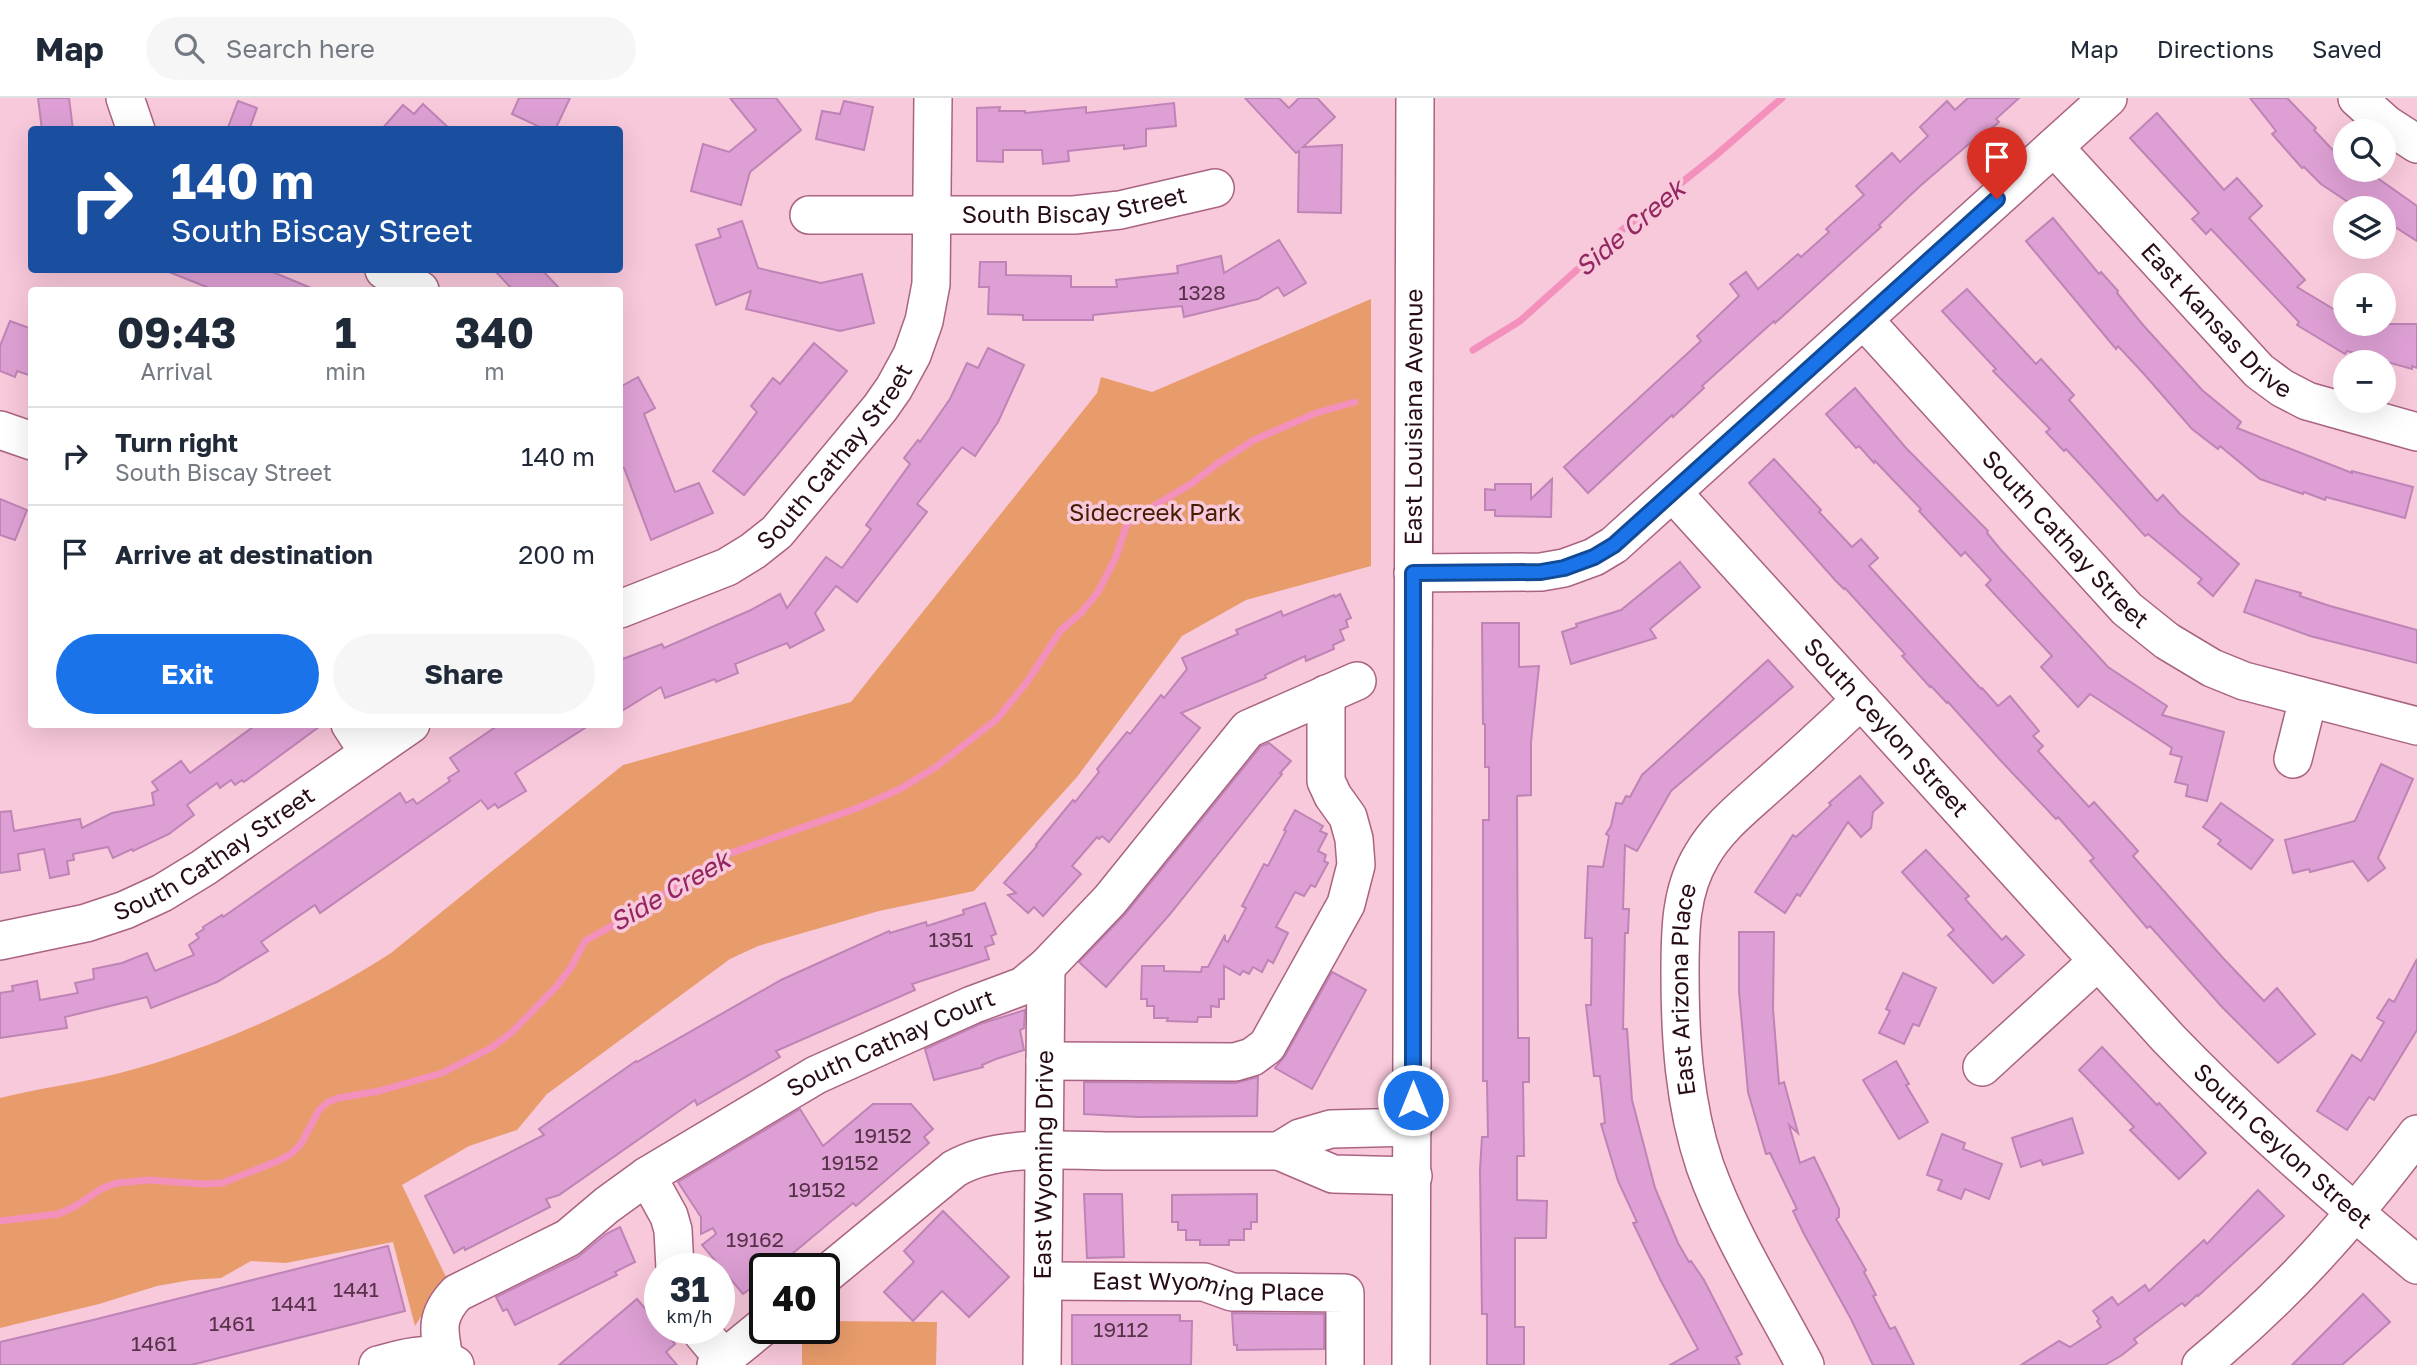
<!DOCTYPE html>
<meta charset="utf-8">
<style>
:root{--surface:#fff;--page:#f6f6f7;--text:#1f2937;--muted:#747a83;--line:#e0e1e3;--accent:#1a73e8}
body{margin:0;font-family:"Golos Text",sans-serif;background:var(--page);color:var(--text);height:100vh;display:flex;flex-direction:column;font-size:26px;white-space:nowrap}
*{box-sizing:border-box;margin:0}
p{font-size:23px;color:var(--muted)}
.icon{flex:none;width:38px;height:38px;fill:none;stroke:currentColor;stroke-width:2;stroke-linecap:round;stroke-linejoin:round}
.map{position:relative;flex:1;overflow:hidden}
.sheet{position:absolute;left:28px;top:189px;width:595px;height:441px;display:flex;flex-direction:column;background:var(--surface);border-radius:7px;box-shadow:0 7px 28px #0002}
.sheet>*{flex:none}
.hud{position:absolute;left:28px;top:28px;width:595px;height:147px;border-radius:7px;box-shadow:0 7px 28px #0002;background:#1a4fa0;color:#fff;overflow:hidden}
.controls{position:absolute;left:2333px;top:21px;display:grid;gap:14px}
.controls a{display:grid;place-items:center;width:63px;height:63px;border-radius:50%;background:var(--surface);box-shadow:0 7px 28px #0002;font-size:35px}
.speed{position:absolute;left:644px;top:1155px;display:flex;gap:14px;font-size:35px;font-weight:700;text-align:center}
.speed>*{display:grid;place-content:center;width:91px;height:91px;border-radius:50%;background:var(--surface);box-shadow:0 7px 28px #0002;line-height:1}
.speed small{font-size:18px;font-weight:400}
.speed .limit{border:4px solid #111;border-radius:10px;background:#fff;color:#111}
.pin{position:absolute;display:grid;place-items:center;width:60px;height:60px;color:#fff;margin:-72px -30px;border-radius:50% 50% 50% 0;rotate:-45deg;box-shadow:0 0 7px #0007}
.pin .icon{rotate:45deg}
.me{position:absolute;width:77px;margin:-38px;rotate:0deg;stroke-linejoin:round;filter:drop-shadow(0 0 5px #0008)}
.turn{display:flex;align-items:center;gap:24px;height:147px;padding:0 28px;font-size:32px}
.turn .icon{width:91px;height:91px;stroke-width:2.5}
.turn b{display:block;font-size:49px;line-height:60px}
.eta{display:flex;justify-content:space-evenly;align-items:center;height:119px;text-align:center}
.eta b{font-size:42px;font-weight:700;line-height:49px}
.primary-button{display:flex;gap:14px;margin-top:auto;padding:14px 28px}
.primary-button a{flex:1;height:80px;border-radius:42px;background:var(--accent);color:#fff;font-size:28px;font-weight:700;line-height:80px;text-align:center}
.primary-button a+a{background:var(--page);color:var(--text)}
ul{padding:0;list-style:none}
li{display:flex;align-items:center;gap:21px;height:98px;padding:0 28px;border-top:2px solid var(--line)}
li div{flex:1}
li b{display:block;font-size:26px}
li em{font-style:normal}
header{display:flex;align-items:center;gap:42px;box-sizing:border-box;height:98px;padding:0 35px;background:var(--surface);border-bottom:2px solid var(--line)}
header strong{font-size:33px}
nav{display:flex;gap:38px;margin-inline-start:auto;font-size:24px}
.search{width:490px;height:63px;background:var(--page);display:flex;align-items:center;gap:18px;box-sizing:border-box;padding:0 24px;border-radius:38px;color:var(--muted);font-size:26px}
.map>svg:first-child{display:block}
.green{fill:#e99c6b}
.lines{fill:none;stroke-linecap:round;stroke-linejoin:round}
.stream{stroke:#f390bc;stroke-width:7}
.building{fill:#dea0d4;stroke:#bf83b6;stroke-width:2}
.minor-casing{stroke:#aa6382;stroke-width:40}
.minor{stroke:#fff;stroke-width:37}
.route-casing{stroke:#114b97;stroke-width:18}
.route{stroke:#1a73e8;stroke-width:12}
.labels{text-anchor:middle;stroke-width:7;stroke-linejoin:round;paint-order:stroke}
.number-label{font-size:21px;fill:#563148}
.street-label{font-size:24px;fill:#280c1a;stroke:#f8c8db}
.park-label{font-size:24px;fill:#461c00;stroke:#f8c8db}
.water-label{font-size:26px;font-style:italic;fill:#932660;stroke:#f8c8db}
</style>
<header>
<strong>Map</strong>
<div class="search"><svg class="icon" aria-label="search" viewBox="0 0 24 24"><circle cx="10" cy="10" r="6"/><path d="M15 15l6 6"/></svg>Search here</div>
<nav><a>Map</a><a>Directions</a><a>Saved</a></nav>
</header>
<div class="map">
<svg width="2417" height="1267" viewBox="0 0 2417 1267">
<rect width="100%" height="100%" fill="#f8c8db"/>
<g class="green">
<path d="M1371,201V468L1246,502L1182,538L1077,679L974,793L879,813L758,848L730,861L547,996L517,1032L469,1048L402,1087L446,1179L415,1228L393,1144L286,1165L251,1163L221,1180L191,1182L157,1188L99,1206L0,1230V1000C40,990 81,985 120,975C215,950 308,908 391,855L623,667L851,604L1097,295L1101,279L1152,294Z"/>
<path d="M824,1223L937,1224L936,1267H802V1230H824Z"/>
</g>
<g class="lines">
<g class="stream">
<path d="M1473,252L1520,223L1617,136L1715,58L1782,0"/>
<path d="M0,1123L58,1116L74,1109L103,1090L117,1085L149,1082L203,1086L222,1085L278,1063L291,1056L301,1046L319,1012L328,1004L338,1000L379,993L442,975L491,950L511,935L556,889L570,871L585,843L635,815L720,759L860,709L900,691L936,669L997,621L1027,584L1061,532L1081,515L1098,494L1116,459L1126,428L1135,419L1191,386L1217,366L1254,342L1316,315L1355,304"/>
</g>
</g>
<g class="building">
<path d="M38,0H69L73,32H42Z"/>
<path d="M519,0H570L555,32H546L512,16Z"/>
<path d="M730,0H776L801,32L750,74L741,107L691,93L703,46L729,54L756,32Z"/>
<path d="M1245,0H1279L1289,10L1299,0H1317L1335,19L1303,49L1342,47L1341,115L1298,114L1299,53L1296,55Z"/>
<path d="M1968,0H2019L1996,21L1999,24L1979,42L1977,39L1920,88L1879,127L1881,129L1775,225L1774,223L1744,250L1702,288L1704,290L1673,319L1672,317L1588,395L1564,369L1701,243L1697,238L1739,198L1730,186L1746,174L1758,191L1798,156L1801,159L1829,134L1826,131L1864,97L1856,88L1892,55L1900,64L1928,38L1920,29L1947,3L1955,12Z"/>
<path d="M2250,0H2287L2316,30L2314,32L2345,65V72H2366L2417,108V143L2384,122V110H2357L2321,86L2304,69L2302,70L2272,36L2276,33Z"/>
<path d="M238,3L257,10L249,32H227Z"/>
<path d="M844,3L873,9L864,52L816,41L822,13L840,16Z"/>
<path d="M1174,5L1176,28L1146,31V48L1124,51V47L1068,53L1069,63L1043,66L1042,52H1003V64L977,63V10L1000,9L999,13H1025V15L1086,9V15Z"/>
<path d="M423,6L451,32H381L403,7L414,16Z"/>
<path d="M2157,15L2224,92L2237,80L2262,108L2249,120L2305,182L2297,189L2345,218V226H2417V270L2412,268V271L2347,253L2345,256L2297,227L2299,224L2211,131L2206,136L2192,121L2199,115L2130,40Z"/>
<path d="M2053,120L2099,176L2101,174L2118,193L2117,195L2143,227L2202,292L2241,324L2237,330L2352,375V373L2413,389L2405,420L2326,399L2325,402L2304,394L2303,396L2260,381L2220,348L2218,351L2192,331L2144,276L2118,248L2116,251L2026,143Z"/>
<path d="M742,123L758,170L821,185L862,176L874,225L840,233L746,211L751,193L716,207L696,147L721,139L718,131Z"/>
<path d="M1279,142L1306,185L1284,198L1278,189L1258,201L1184,219L1182,208L1093,217V222H1023V217L988,216L989,189H979L980,164H1006V177L1071,178V189H1117L1116,182L1178,175L1177,168L1221,158L1224,175Z"/>
<path d="M164,172H268L316,192H214Z"/>
<path d="M494,172H542L561,192H513Z"/>
<path d="M1967,191L2036,266L2041,261L2074,297L2069,302L2157,403L2163,397L2180,416L2239,466L2213,498L2198,485L2202,481L2148,436L2145,438L2091,378L2066,351L2064,353L2046,334L2050,331L1993,273L1996,271L1942,213Z"/>
<path d="M10,223L32,231V278L17,273L15,279L0,273V248Z"/>
<path d="M814,245L847,273L744,397L713,373L757,314L751,308L773,280L780,286Z"/>
<path d="M988,250L1024,267L998,324L975,358L962,349L917,406L927,414L857,504L836,488L815,515L824,532L790,550L787,545L735,566L738,575L716,584L715,581L665,600L661,589L620,614V562L662,546L664,550L751,512L780,496L787,510L826,459L842,470L871,431L866,427L910,366L904,360L918,342L920,344L950,301L967,265L978,270Z"/>
<path d="M638,279L655,310L644,316L675,394L699,385L713,415L651,442L624,370H620V289Z"/>
<path d="M1855,290L1906,350L1988,433L1987,435L2001,452L2108,569L2167,608L2162,617L2224,634L2207,703L2186,698L2188,687L2175,684L2182,659L2170,656L2172,650L2090,596L2078,609L2041,569L2052,558L1986,487L1991,482L1965,454L1961,458L1919,413L1921,411L1875,363L1874,365L1859,348L1856,350L1826,316Z"/>
<path d="M1774,361L1821,412L1819,414L1852,449L1861,441L1878,460L1869,468L1981,591L1982,590L1998,608L2010,598L2039,633L2033,638L2043,648L2038,653L2089,709L2094,704L2138,753L2133,758L2223,860L2264,903L2277,890L2315,936L2278,965L2222,909L2150,828L2147,830L2090,763L2094,760L2058,719L2056,721L2002,664L1948,604L1947,605L1931,588L1930,589L1902,558L1905,556L1845,490L1844,491L1835,482L1749,385Z"/>
<path d="M1552,381L1551,419L1495,418V412H1485V391L1495,392V386H1531V401Z"/>
<path d="M0,401L27,412L15,442L0,437Z"/>
<path d="M1680,464L1700,489L1650,531L1656,540L1571,566L1562,534L1577,529L1576,526L1621,512Z"/>
<path d="M2256,482L2301,495L2300,498L2330,508L2417,532V565L2310,538L2244,514Z"/>
<path d="M1340,496L1351,520L1346,522L1348,529L1340,532L1344,542L1333,547L1334,551L1306,563L1305,558L1265,577L1266,580L1181,615L1200,630L1109,744L1102,738L1099,741L1097,739L1072,768L1081,776L1043,818L1034,809L1028,815L1008,797L1016,795L1004,785L1037,748L1036,747L1073,702L1075,704L1099,674L1097,671L1127,634L1130,636L1161,597L1164,600L1187,571L1182,560L1238,536L1236,532L1270,518L1281,513L1283,518L1334,497L1335,499Z"/>
<path d="M1482,525H1519V569L1539,568L1531,644V697L1517,698L1518,940H1529V984H1523L1524,1058H1517V1102L1547,1103L1546,1140H1515V1229H1524V1267H1487V1216H1482L1480,1072L1482,1039H1488L1487,983H1483V722H1489V669H1485V626H1483Z"/>
<path d="M1768,562L1793,589L1671,693L1637,753L1625,747L1623,811H1629L1628,835H1625L1623,931H1627L1632,1002L1655,1090L1678,1145L1689,1164L1691,1163L1704,1182L1742,1256L1736,1259L1740,1267H1670L1698,1251L1662,1185L1633,1125L1637,1124L1618,1083L1601,1026L1605,1025L1600,978H1594L1586,907H1591L1592,840H1585L1588,768L1603,769L1609,738L1606,736L1611,728L1616,705L1622,706L1626,698L1630,699L1642,677Z"/>
<path d="M257,626H323L244,684L242,682L235,687L231,682L220,690L217,685L187,707L194,717L169,736L133,753L132,751L113,760L108,749L73,756L74,762L67,763L69,776L50,780L44,751L18,756L20,772L0,775V714L11,713L14,733L80,721L82,730L112,715L154,707L152,695L158,692L152,684L181,663L190,675Z"/>
<path d="M500,626H591L515,675L526,693L498,710L495,706L488,711L481,702L320,815L315,807L261,844L268,853L217,884L151,910L147,899L65,919L67,930L0,940V895L13,893L12,888L37,883L40,902L78,895L75,885L94,881L93,871L122,865L147,855L155,873L194,857L189,847L199,840L196,836L204,831L203,829L222,817L223,819L400,695L406,705L413,701L417,706L450,683L448,680L459,673L450,660Z"/>
<path d="M1269,645L1291,663L1280,675L1282,676L1170,816L1106,889L1079,864L1126,815L1261,648Z"/>
<path d="M2381,666L2413,681L2378,760L2385,770L2368,783L2353,763L2310,774L2309,771L2293,775L2285,742L2355,723Z"/>
<path d="M1860,678L1883,705L1873,714L1871,730L1861,739L1848,724L1800,798L1797,796L1785,815L1755,794L1793,737L1796,739L1831,707L1829,705Z"/>
<path d="M2221,705L2273,742L2251,771L2218,746L2221,742L2203,729Z"/>
<path d="M1295,712L1323,728L1320,733L1327,736L1318,753L1326,757L1324,763L1328,765L1315,789L1311,787L1304,798L1295,794L1276,829L1288,835L1273,865L1268,862L1262,874L1253,869L1249,876L1243,873L1240,877L1224,868V901H1219V909L1211,908V919H1198L1197,924L1167,923L1168,920H1154V908H1147V901H1141L1142,868H1164V873L1201,874L1202,869H1208L1225,837V842L1228,844L1246,810L1242,808L1264,766L1268,768L1286,733L1284,732Z"/>
<path d="M1926,752L1969,798L1965,801L2002,842L2006,838L2024,857L1993,885L1948,837L1954,832L1902,774Z"/>
<path d="M985,805L996,836L991,838L994,846L985,849L989,861L912,886L915,892L776,953L780,959L697,1007L695,1002L559,1097L546,1101L550,1109L465,1152L464,1149L454,1155L425,1098L544,1037L539,1031L636,963L637,964L781,882L889,833L890,835L926,824L927,828L964,816L963,812Z"/>
<path d="M1739,834H1774L1773,911L1779,986L1784,984L1798,1035L1789,1027L1800,1065L1814,1059L1839,1111V1119L1836,1121L1866,1172L1864,1174L1876,1197L1873,1198L1890,1231L1895,1229L1914,1267H1873L1851,1221L1804,1136L1793,1113L1797,1111L1770,1055L1766,1056L1748,994L1739,893Z"/>
<path d="M2417,861V932L2374,1002L2369,999L2347,1032L2317,1013L2352,957L2361,963L2384,924L2377,920L2389,901L2394,904Z"/>
<path d="M1332,874L1366,892L1312,991L1275,970L1285,958Z"/>
<path d="M1903,875L1936,890L1919,928L1913,926L1904,946L1879,935L1890,913L1886,911Z"/>
<path d="M1025,912L1024,930L1020,932L1024,952L996,961L982,967L983,969L934,982L925,951L980,926Z"/>
<path d="M2102,949L2157,1007L2159,1005L2206,1055L2179,1081L2130,1032L2134,1029L2079,972Z"/>
<path d="M1896,963L1909,986L1906,987L1928,1024L1899,1041L1863,982Z"/>
<path d="M1258,979L1257,1018L1138,1019L1084,1016V984L1235,985Z"/>
<path d="M873,1006H911L933,1031L924,1039L929,1045L856,1108L853,1105L774,1171H765V1180L743,1196L702,1147L716,1136L713,1130L701,1136V1119L678,1084L800,1011L823,1048Z"/>
<path d="M2072,1020L2083,1055L2043,1067L2041,1062L2021,1069L2012,1040Z"/>
<path d="M1942,1036L1965,1045L1963,1051L2002,1066L1989,1101L1965,1091L1961,1101L1938,1092L1942,1082L1927,1077Z"/>
<path d="M2258,1092L2284,1118L2198,1198L2197,1197L2185,1208L2182,1205L2134,1241L2137,1245L2122,1257L2105,1267H2021L2059,1243L2070,1249L2101,1229L2097,1223L2099,1221L2093,1213L2112,1199L2118,1207L2145,1187L2149,1193L2204,1142L2207,1146Z"/>
<path d="M1084,1096H1122L1124,1159L1087,1160Z"/>
<path d="M1257,1096V1124H1251V1131H1244V1142H1229V1147H1200V1142H1186V1132H1178V1124H1172V1097Z"/>
<path d="M943,1113L1009,1179L969,1219L942,1193L913,1223L884,1194L914,1164L904,1153Z"/>
<path d="M620,1129L635,1164L615,1174L617,1177L515,1227L507,1211L503,1213L496,1199L578,1159L606,1136Z"/>
<path d="M388,1148L405,1213L191,1267H0V1244L93,1222Z"/>
<path d="M2363,1196L2390,1224L2342,1267H2292Z"/>
<path d="M637,1201L675,1246L666,1254L677,1267H559Z"/>
<path d="M1232,1215L1324,1216V1251L1237,1252V1247H1234Z"/>
<path d="M1072,1217H1180V1223H1192L1191,1267H1072Z"/>
</g>
<g class="lines">
<defs>
<g id="minor">
<path d="M125,0L136,32"/>
<path d="M2357,0L2386,26L2417,46"/>
<path id="s1" d="M2054,49L2259,273L2282,290L2307,303L2417,334"/>
<path id="s2" d="M809,117H1074L1120,112L1215,90"/>
<path d="M384,172L420,192"/>
<path id="s3" d="M1864,222L2127,511L2167,543L2212,570L2244,583L2417,628"/>
<path d="M0,332L32,343"/>
<path id="s4" d="M1673,395L2168,940C2246,1021 2330,1094 2417,1167"/>
<path d="M1413,475L1541,474L1564,470L1594,459L1614,447L2108,0"/>
<path id="s5" d="M620,511L727,469L753,453L777,434L880,310L894,290L912,257L924,223L931,186L933,0"/>
<path d="M350,626L369,655"/>
<path d="M2293,661L2308,601"/>
<path id="s6" d="M0,843L86,825L125,812L162,795L203,770L411,626"/>
<path d="M1045,963L1235,964L1252,959L1267,948L1346,806L1356,767L1354,741L1348,719L1333,698L1326,683V596"/>
<path d="M1982,969L2098,863"/>
<path d="M1413,1029L1331,1031L1300,1040L1279,1053L1333,1076L1413,1078"/>
<path d="M647,1078L669,1118L673,1132L675,1171"/>
<path d="M824,1178L954,1071C998,1045 1067,1053 1118,1053C1172,1053 1226,1053 1279,1053"/>
<path id="s7" d="M1043,1183L1204,1184L1232,1194L1345,1195V1267"/>
<path d="M698,1230L724,1261"/>
<path id="s8" d="M444,1259C438,1231 436,1217 457,1195L568,1140L607,1107L647,1078L816,977L972,907L1023,888L1046,869L1110,802L1248,631L1357,583"/>
<path d="M378,1267C405,1260 430,1250 455,1267"/>
<path d="M716,1267L765,1227"/>
<path id="s9" d="M1042,1267L1046,869"/>
<path id="s10" d="M1411,1267L1415,0"/>
<path id="s11" d="M1805,1267C1771,1202 1730,1138 1705,1068C1684,1006 1680,940 1680,875C1680,834 1680,793 1702,757C1718,729 1744,709 1767,688C1799,660 1830,631 1861,602"/>
<path d="M2201,1267C2287,1196 2350,1125 2417,1036"/>
</g>
</defs>
<use href="#minor" class="minor-casing"/>
<use href="#minor" class="minor"/>
</g>
<g class="lines">
<defs>
<path id="route" d="M1413,1002V475L1541,474L1564,470L1594,459L1614,447L1997,101"/>
</defs>
<use href="#route" class="route-casing"/>
<use href="#route" class="route"/>
</g>
<g class="labels">
<g class="number-label">
<text x="1202" y="202">1328</text>
<text x="951" y="849">1351</text>
<text x="883" y="1045">19152</text>
<text x="850" y="1072">19152</text>
<text x="817" y="1099">19152</text>
<text x="755" y="1149">19162</text>
<text x="356" y="1199">1441</text>
<text x="294" y="1213">1441</text>
<text x="232" y="1233">1461</text>
<text x="1121" y="1239">19112</text>
<text x="154" y="1253">1461</text>
</g>
<g class="street-label">
<text dy="8" stroke="none"><textPath href="#s2" startOffset="266">South Biscay Street</textPath></text>
<text dy="8" stroke="none"><textPath href="#s1" startOffset="238">East Kansas Drive</textPath></text>
<text dy="8" stroke="none"><textPath href="#s10" startOffset="948">East Louisiana Avenue</textPath></text>
<text dy="8" stroke="none"><textPath href="#s5" startOffset="271">South Cathay Street</textPath></text>
<text dy="8" stroke="none"><textPath href="#s3" startOffset="298">South Cathay Street</textPath></text>
<text dy="8" stroke="none"><textPath href="#s4" startOffset="317">South Ceylon Street</textPath></text>
<text dy="8" stroke="none"><textPath href="#s6" startOffset="234">South Cathay Street</textPath></text>
<text dy="8" stroke="none"><textPath href="#s11" startOffset="402">East Arizona Place</textPath></text>
<text dy="8" stroke="none"><textPath href="#s8" startOffset="572">South Cathay Court</textPath></text>
<text dy="8" stroke="none"><textPath href="#s4" startOffset="894">South Ceylon Street</textPath></text>
<text dy="8" stroke="none"><textPath href="#s9" startOffset="200">East Wyoming Drive</textPath></text>
<text dy="8" stroke="none"><textPath href="#s7" startOffset="166">East Wyoming Place</textPath></text>
</g>
<g class="park-label">
<text x="1155" y="423">Sidecreek Park</text>
</g>
<g class="water-label">
<text transform="translate(1630 130) rotate(-40)" y="9">Side Creek</text>
<text transform="translate(670 793) rotate(-30)" y="9">Side Creek</text>
</g>
</g>
</svg>
<div class="controls">
<a><svg class="icon" aria-label="search" viewBox="0 0 24 24"><circle cx="10" cy="10" r="6"/><path d="M15 15l6 6"/></svg></a>
<a><svg class="icon" aria-label="layers" viewBox="0 0 24 24"><path d="M12 4l9 5-9 5-9-5zM3 14l9 5 9-5"/></svg></a>
<a>+</a>
<a>−</a>
</div>
<div class="speed"><div>31<small>km/h</small></div><div class="limit">40</div></div>
<div class="pin" style="left:1997px;top:101px;background:#d93025"><svg class="icon" aria-label="arrive" viewBox="0 0 24 24"><path d="M6 21V4h12l-3 4 3 4H6"/></svg></div>
<svg class="me" style="left:1413px;top:1002px" viewBox="-20 -20 40 40"><circle r="17" fill="#1a73e8" stroke="#fff" stroke-width="3"/><path d="M0-11L8 9 0 5-8 9z" fill="#fff"/></svg>
<div class="hud">
<div class="turn"><svg class="icon" aria-label="right" viewBox="0 0 24 24"><path d="M7 20v-9h11M14 6l5 5-5 5"/></svg><div><b>140 m</b>South Biscay Street</div></div>
</div>
<section class="sheet">
<div class="eta">
<div><b>09:43</b><p>Arrival</p></div>
<div><b>1</b><p>min</p></div>
<div><b>340</b><p>m</p></div>
</div>
<ul>
<li><svg class="icon" aria-label="right" viewBox="0 0 24 24"><path d="M7 20v-9h11M14 6l5 5-5 5"/></svg><div><b>Turn right</b><p>South Biscay Street</p></div><em>140 m</em></li>
<li><svg class="icon" aria-label="arrive" viewBox="0 0 24 24"><path d="M6 21V4h12l-3 4 3 4H6"/></svg><div><b>Arrive at destination</b></div><em>200 m</em></li>
</ul>
<div class="primary-button"><a>Exit</a><a>Share</a></div>
</section>
</div>
